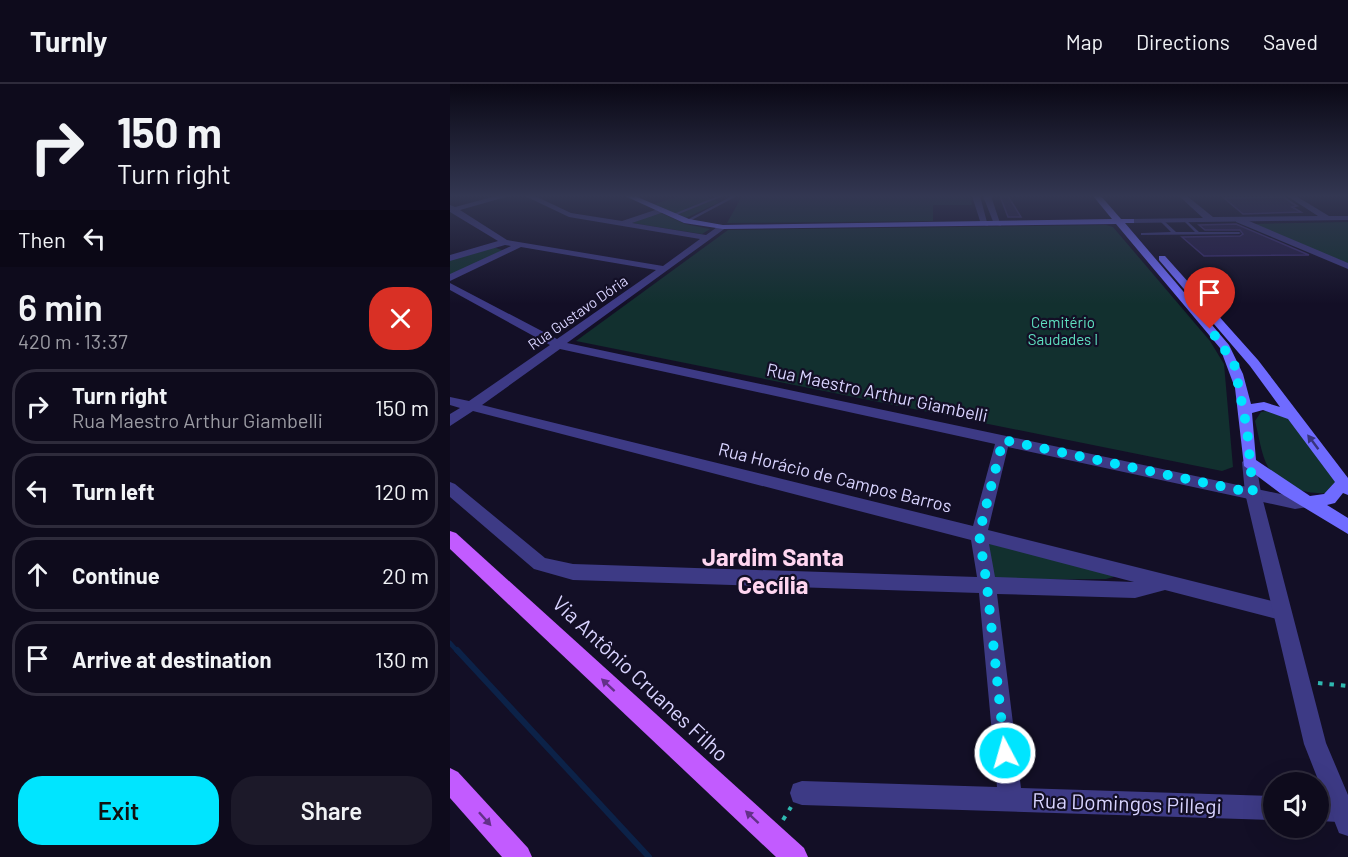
<!DOCTYPE html>
<meta charset="utf-8">
<style>
:root{--surface:#0e0b1c;--page:#1c1929;--text:#f1f3f6;--muted:#9b9ba3;--line:#2e2b3b;--accent:#00e5ff}
body{margin:0;font-family:Barlow,sans-serif;background:var(--page);color:var(--text);height:100vh;display:flex;flex-direction:column;font-size:22px;white-space:nowrap}
*{box-sizing:border-box;margin:0}
p{font-size:20px;color:var(--muted)}
.icon{flex:none;width:33px;height:33px;fill:none;stroke:currentColor;stroke-width:2;stroke-linecap:round;stroke-linejoin:round}
.map{position:relative;flex:1;overflow:hidden}
.details{display:flex;flex-direction:column;background:var(--surface);width:450px}
.details>*{flex:none}
.hud{background:#0e0b1c;color:var(--text);overflow:hidden}
.tools{position:absolute;left:813px;top:688px;display:grid;gap:12px}
.tools a{display:grid;place-items:center;width:66px;height:66px;border-radius:50%;background:var(--surface);box-shadow:0 6px 24px #0002,0 0 0 2px var(--line);font-size:30px}
.pin{position:absolute;display:grid;place-items:center;width:51px;height:51px;color:#fff;margin:-62px -26px;border-radius:50% 50% 50% 0;rotate:-45deg;box-shadow:0 0 6px #0007}
.pin .icon{rotate:45deg}
.me{position:absolute;width:66px;margin:-33px;rotate:354deg;stroke-linejoin:round;filter:drop-shadow(0 0 4px #0008)}
.turn{display:flex;align-items:center;gap:21px;height:126px;padding:0 18px;font-size:27px}
.turn .icon{width:78px;height:78px;stroke-width:2.5}
.turn b{display:block;font-size:42px;line-height:51px}
.then{display:flex;align-items:center;height:57px;padding:0 18px;background:#0003;gap:12px;font-size:22px}
.round{display:grid;place-items:center;flex:none;width:63px;height:63px;border-radius:24px;background:var(--page)}
.overview{display:flex;align-items:center;justify-content:space-between;height:102px;padding:0 18px}
h1{font-size:36px;font-weight:600;line-height:45px}
.action{display:flex;gap:12px;margin-top:auto;padding:12px 18px}
.action a{flex:1;height:69px;border-radius:24px;background:var(--accent);color:#111;font-size:24px;font-weight:600;line-height:69px;text-align:center}
.action a+a{background:var(--page);color:var(--text)}
ul{padding:0;list-style:none}
li{display:flex;align-items:center;gap:18px;height:75px;margin:0 12px 9px;padding:0 6px;border:3px solid var(--line);border-radius:24px}
li div{flex:1}
li b{display:block;font-size:22px}
li em{font-style:normal}
header{display:flex;align-items:center;gap:36px;box-sizing:border-box;height:84px;padding:0 30px;background:var(--surface);border-bottom:2px solid var(--line)}
header strong{font-size:28px}
nav{display:flex;gap:33px;margin-inline-start:auto;font-size:21px}
main{display:flex;flex:1;min-height:0}
.map>svg:first-child{display:block}
.green{fill:#12302f}
.lines{fill:none;stroke-linecap:round;stroke-linejoin:round}
.stream-far1{stroke:#0c2248;stroke-width:4.5}
.stream{stroke:#0c2248;stroke-width:6}
.building{fill:#241b47;stroke:#3b2d73;stroke-width:1.5}
.path{stroke:#2fb8b0;stroke-width:4;stroke-dasharray:4.5 7;stroke-linecap:butt}
.service{fill:#3d3a85;fill-rule:evenodd}
.minor{fill:#3d3a85;fill-rule:evenodd}
.tertiary{fill:#3d3a85;fill-rule:evenodd}
.secondary{fill:#6f6bff;fill-rule:evenodd}
.primary{fill:#c25bff;fill-rule:evenodd}
.oneway{fill:#38347d}
.oneway2{fill:#623188}
.route{stroke:#00e5ff;stroke-width:10;stroke-dasharray:0 18}
.labels{text-anchor:middle;stroke-width:4.5;stroke-linejoin:round;paint-order:stroke}
.far-street-label{font-size:15px;fill:#d9d4ff;stroke:#130f26}
.far-park-label{font-size:15px;fill:#5fe0c0;stroke:#130f26}
.street-label{font-size:18px;fill:#d9d4ff;stroke:#130f26}
.near-street-label{font-size:21px;fill:#d9d4ff;stroke:#130f26}
.district-label{font-size:24px;font-weight:bold;fill:#ffd6f0;stroke:#130f26}
</style>
<header>
<strong>Turnly</strong>
<nav><a>Map</a><a>Directions</a><a>Saved</a></nav>
</header>
<main>
<section class="details">
<div class="hud">
<div class="turn"><svg class="icon" aria-label="right" viewBox="0 0 24 24"><path d="M7 20v-9h11M14 6l5 5-5 5"/></svg><div><b>150 m</b>Turn right</div></div>
<div class="then">Then<svg class="icon" aria-label="left" viewBox="0 0 24 24"><path d="M17 20v-9H6M10 6l-5 5 5 5"/></svg></div>
</div>
<div class="overview"><div><h1>6 min</h1><p>420 m · 13:37</p></div><a class="round" style="background:#d93025;color:#fff"><svg class="icon" aria-label="close" viewBox="0 0 24 24"><path d="M6 6l12 12M18 6L6 18"/></svg></a></div>
<ul>
<li><svg class="icon" aria-label="right" viewBox="0 0 24 24"><path d="M7 20v-9h11M14 6l5 5-5 5"/></svg><div><b>Turn right</b><p>Rua Maestro Arthur Giambelli</p></div><em>150 m</em></li>
<li><svg class="icon" aria-label="left" viewBox="0 0 24 24"><path d="M17 20v-9H6M10 6l-5 5 5 5"/></svg><div><b>Turn left</b></div><em>120 m</em></li>
<li><svg class="icon" aria-label="ahead" viewBox="0 0 24 24"><path d="M12 20V5M6 11l6-6 6 6"/></svg><div><b>Continue</b></div><em>20 m</em></li>
<li><svg class="icon" aria-label="arrive" viewBox="0 0 24 24"><path d="M6 21V4h12l-3 4 3 4H6"/></svg><div><b>Arrive at destination</b></div><em>130 m</em></li>
</ul>
<div class="action"><a>Exit</a><a>Share</a></div>
</section>
<div class="map">
<svg width="898" height="773" viewBox="0 0 898 773">
<rect width="100%" height="100%" fill="#130f26"/>
<g class="green">
<path d="M229,112H255L270,118L236,134L204,120Z"/>
<path d="M292,112H520L522,121H483V137L277,139Z"/>
<path d="M209,128L235,140L260,145L252,150L182,139Z"/>
<path d="M898,138V181L801,140Z"/>
<path d="M656,141L663,143L760,257L774,280L783,383L772,387L126,257L278,146Z"/>
<path d="M43,163L55,167L0,192V176Z"/>
<path d="M816,327L838,334L885,397V401L877,409C857,411 828,402 818,383C811,370 809,352 805,337L811,328Z"/>
<path d="M534,458L667,492L656,495L540,496Z"/>
</g>
<g class="lines">
<path class="stream-far1" d="M0,559L8,568"/>
<path class="stream" d="M7,566L199,773"/>
</g>
<g class="building">
<path d="M550,112H558L571,133H558Z"/>
<path d="M833,113L847,122L842,123L851,128L793,130L774,114Z"/>
<path d="M786,140L859,171L754,172L732,153L790,152L793,150L790,146H755L749,141Z"/>
</g>
<g class="lines">
<g class="path">
<path d="M868,599L898,602"/>
<path d="M333,736L341,723"/>
</g>
<g class="service">
<path d="M268,112H273L224,132L221,131Z"/>
<path d="M282,112H287L238,138L235,137Z"/>
<path d="M711,136H713L726,148H745L734,137L736,136L749,148H789L791,149L789,150L691,151V149H692L721,148L711,138Z"/>
</g>
<g class="minor">
<path d="M46,112H59L10,126L57,156L213,182L250,155L119,133L75,112H85L121,129L172,137L211,124L214,128L182,139L256,151L270,141L277,143L117,259L845,413L864,414L866,418L864,422L845,425L558,363L538,446L838,521L840,527L838,533L831,536L715,506L685,514L547,510L571,704L824,712V736L352,721L343,718L340,709L343,700L352,697L547,703L529,509L123,496L84,485L0,413V398L5,400L95,474L123,480L527,493L521,456L23,327L0,342V330L10,324L0,321V313L19,317L100,261L0,206V199L107,255L206,186L71,163L0,197V190L61,162L55,161L0,177V171L48,157L0,128V121L5,123ZM110,265L545,360L523,442L32,321ZM539,460L684,498L545,493Z"/>
<path d="M522,112H530L538,142L531,140Z"/>
<path d="M533,112H541L551,142L544,140Z"/>
<path d="M786,134H792L898,179V185L786,138Z"/>
<path d="M868,713L890,714L898,717V735L890,738L868,737Z"/>
</g>
<g class="tertiary">
<path d="M729,112H737L763,133L868,132L837,112H846L879,132H898V136L681,139L677,137L681,135L753,134Z"/>
<path d="M799,373L806,378L811,409L876,659L898,711V752L889,749L854,660L795,409L792,378Z"/>
</g>
<path class="secondary" d="M175,112H185L239,135L273,141L662,135L643,112H651L671,135H684V139H675L779,261L793,290L801,320L814,318L830,323L800,282L709,176V172H715L808,276L898,394V411L893,409L885,419L877,421L898,434V450L830,409L794,382L785,304L770,264L666,140L273,145L234,139ZM813,326L838,335L885,398L874,410L860,412L806,376L802,329Z"/>
<g class="primary">
<path d="M0,447L6,449L354,764L358,773H326L0,465Z"/>
<path d="M0,684L8,688L78,764L82,773H52L0,714Z"/>
</g>
</g>
<defs><path id="oneway-solid" d="M-6-.8H1V-3.2L6.5 0L1 3.2V.8H-6Z" transform="scale(1.5)"/></defs>
<use class="oneway" href="#oneway-solid" transform="translate(863 358) rotate(-127)"/>
<g class="oneway2">
<use href="#oneway-solid" transform="translate(158 601) rotate(-137)"/>
<use href="#oneway-solid" transform="translate(302 733) rotate(-137)"/>
<use href="#oneway-solid" transform="translate(35 735) rotate(48)"/>
</g>
<linearGradient id="sky" x2="0" y2="1"><stop stop-color="#0a0815"/><stop offset="0.51" stop-color="#333752"/><stop offset="1" stop-color="#333752" stop-opacity="0"/></linearGradient>
<rect width="898" height="220" fill="url(#sky)"/>
<g class="lines">
<path class="route" d="M555,669L537,502L529,450L553,356L803,409L797,345L784,279L760,245"/>
</g>
<g class="labels">
<g class="far-street-label">
<text transform="translate(128 229) rotate(-35)" y="5">Rua Gustavo Dória</text>
</g>
<g class="far-park-label">
<text x="613" y="244">Cemitério<tspan x="613" dy="17">Saudades I</tspan></text>
</g>
<g class="street-label">
<text transform="translate(427 309) rotate(12)" y="6">Rua Maestro Arthur Giambelli</text>
<text transform="translate(385 394) rotate(14)" y="6">Rua Horácio de Campos Barros</text>
</g>
<g class="near-street-label">
<text transform="translate(190 595) rotate(43)" y="7">Via Antônio Cruanes Filho</text>
<text transform="translate(677 720) rotate(2)" y="7">Rua Domingos Pillegi</text>
</g>
<g class="district-label">
<text x="323" y="482">Jardim Santa<tspan x="323" dy="28">Cecília</tspan></text>
</g>
</g>
</svg>
<div class="tools">
<a><svg class="icon" aria-label="sound" viewBox="0 0 24 24"><path d="M4 9h4l5-4v14l-5-4H4zM17 9q2 3 0 6"/></svg></a>
</div>
<div class="pin" style="left:760px;top:245px;background:#d93025"><svg class="icon" aria-label="arrive" viewBox="0 0 24 24"><path d="M6 21V4h12l-3 4 3 4H6"/></svg></div>
<svg class="me" style="left:555px;top:669px" viewBox="-20 -20 40 40"><circle r="17" fill="#00e5ff" stroke="#fff" stroke-width="3"/><path d="M0-11L8 9 0 5-8 9z" fill="#fff"/></svg>
</div>
</main>
